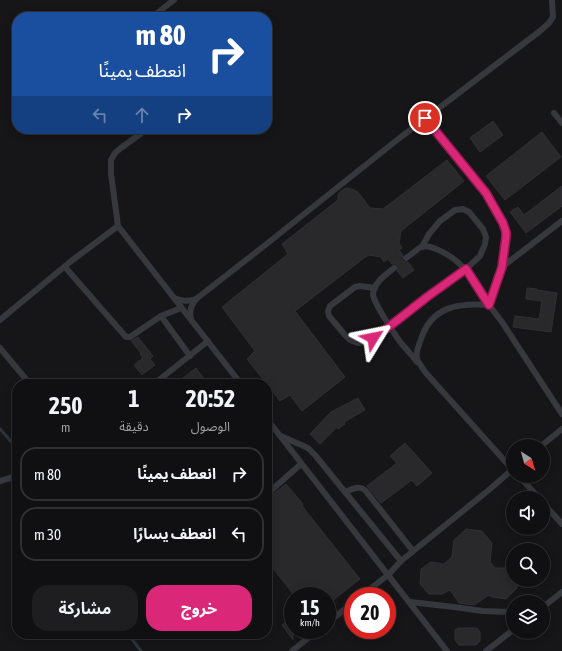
<!DOCTYPE html>
<html lang="ar">
<meta charset="utf-8">
<style>
:root{--surface:#101012;--page:#1e1e20;--text:#f1f3f6;--muted:#9c9d9f;--line:#303032;--accent:#db2777}
body{margin:0;font-family:"Asap Condensed","Noto Sans Arabic",sans-serif;background:var(--page);color:var(--text);direction:rtl;height:100vh;display:flex;flex-direction:column;font-size:15px;white-space:nowrap}
*{box-sizing:border-box;margin:0}
p{font-size:13px;color:var(--muted)}
.icon{flex:none;width:22px;height:22px;fill:none;stroke:currentColor;stroke-width:2;stroke-linecap:round;stroke-linejoin:round}
.map{position:relative;flex:1;overflow:hidden;direction:ltr}
.details{position:absolute;left:12px;top:379px;width:260px;height:260px;display:flex;flex-direction:column;background:var(--surface);border-radius:16px;box-shadow:0 2px 10px #0003,0 0 0 1px var(--line);direction:rtl}
.details>*{flex:none}
.top-card{position:absolute;left:12px;top:12px;width:260px;height:122px;border-radius:16px;box-shadow:0 2px 10px #0003,0 0 0 1px var(--line);direction:rtl;background:#1a4fa0;color:#fff;overflow:hidden}
.needle{width:26px;rotate:143deg}
.buttons{position:absolute;left:506px;top:439px;display:grid;gap:8px}
.buttons a{display:grid;place-items:center;width:44px;height:44px;border-radius:50%;background:var(--surface);box-shadow:0 2px 10px #0003,0 0 0 1px var(--line);font-size:20px}
.speed{position:absolute;left:284px;top:587px;display:flex;gap:8px;font-size:20px;font-weight:700;text-align:center}
.speed>*{display:grid;place-content:center;width:52px;height:52px;border-radius:50%;background:var(--surface);box-shadow:0 2px 10px #0003,0 0 0 1px var(--line);line-height:1}
.speed small{font-size:10px;font-weight:400}
.speed .limit{border:6px solid #d22;background:#fff;color:#111}
.pin{position:absolute;display:grid;place-items:center;width:34px;height:34px;color:#fff;margin:-17px;border:2px solid #fff;border-radius:50%;box-shadow:0 1px 4px #0007}
.me{position:absolute;width:44px;margin:-22px;rotate:55deg;stroke-linejoin:round;filter:drop-shadow(0 0 3px #0008)}
.turn{display:flex;align-items:center;gap:14px;height:84px;padding:0 20px;font-size:18px}
.turn .icon{width:52px;height:52px;stroke-width:2.5}
.turn b{display:block;font-size:28px;line-height:34px}
.lanes{display:flex;align-items:center;height:38px;padding:0 20px;background:#0003;justify-content:center;gap:20px;direction:ltr}
.lanes .off{opacity:.35}
.eta{display:flex;justify-content:space-evenly;align-items:center;height:68px;text-align:center}
.eta b{font-size:24px;font-weight:700;line-height:28px}
.button{display:flex;gap:8px;margin-top:auto;padding:8px 20px}
.button a{flex:1;height:46px;border-radius:16px;background:var(--accent);color:#fff;font-size:16px;font-weight:700;line-height:46px;text-align:center}
.button a+a{background:var(--page);color:var(--text)}
ul{padding:0;list-style:none}
li{display:flex;align-items:center;gap:12px;height:54px;margin:0 8px 6px;padding:0 12px;border:2px solid var(--line);border-radius:16px}
li div{flex:1}
li b{display:block;font-size:15px}
li em{font-style:normal}
.map>svg:first-child{display:block}
.lines{fill:none;stroke-linecap:round;stroke-linejoin:round}
.stream{stroke:#2c353c;stroke-width:3}
.building{fill:#29292c;stroke:#303034}
.lane{stroke:#37383d;stroke-width:6}
.route-casing{stroke:#8e194d;stroke-width:10}
.route{stroke:#db2777;stroke-width:7}
</style>
<div class="map">
<svg width="562" height="651" viewBox="0 0 562 651">
<rect width="100%" height="100%" fill="#161618"/>
<g class="lines">
<g class="stream">
<path d="M0,429L17,448"/>
<path d="M128,634L141,651"/>
</g>
</g>
<g class="building">
<path d="M493,121L503,135L480,152L470,138Z"/>
<path d="M542,132L561,157L505,200L486,176Z"/>
<path d="M447,160L464,181L401,231L399,243L402,248L399,250L403,255L402,258V260L404,262H408L414,270L403,278L397,271L398,267L396,264H392L388,259L384,262L381,257L368,255L295,311L345,377L302,411L290,395L280,401L247,359L255,351L222,307L288,254L282,244L338,200V195L341,191L346,188L352,189L358,192L370,208L383,209Z"/>
<path d="M562,186V206L526,233L510,212L518,207L524,215Z"/>
<path d="M527,288L537,289V290L557,293L551,332L513,327L515,316L539,319L542,301L526,299Z"/>
<path d="M138,337L153,356L150,359L155,365L142,375L134,365L143,358L140,354L141,353L131,341Z"/>
<path d="M196,368L208,384H175Z"/>
<path d="M358,398L365,410L344,422L345,424L338,429L337,427L320,444L310,434L331,412Z"/>
<path d="M405,443L432,473L417,486L412,480L381,503L367,486L397,463L390,456Z"/>
<path d="M286,484L303,504L302,506L360,579L327,605V596H295L267,561V499Z"/>
<path d="M466,529L482,531L492,543L490,562L495,568H510L513,571V580H518L517,588L506,599L492,597L489,595L474,605L459,603L450,590L442,594H429L420,584L421,569L431,562L444,564L452,557L454,540Z"/>
<path d="M293,617V640L282,625Z"/>
<path d="M458,628H477L480,632V641L476,645H459L455,640V630Z"/>
</g>
<g class="lines">
<g class="lane">
<path d="M152,17L174,0"/>
<path d="M554,113L562,123"/>
<path d="M425,118L486,193L503,223L506,232L502,267L489,305"/>
<path d="M147,129L121,148L115,153L111,160V174L118,226L241,384"/>
<path d="M406,258C411,255 416,250 421,247C426,245 432,247 436,249C463,259 475,282 489,305"/>
<path d="M65,267L126,337H130L161,316L181,308"/>
<path d="M502,267L562,221"/>
<path d="M394,268C387,274 374,282 373,294C373,302 395,335 401,343C406,349 412,355 417,362"/>
<path d="M375,288L360,286L355,287L330,306L328,311L329,316L345,335L350,340L358,343L365,342L373,338L390,326L427,297L466,269L480,256L485,244L486,237L483,229L469,212L463,209L455,210L440,221L429,234L422,247"/>
<path d="M174,298C182,301 187,302 196,299L264,246L397,140L540,31L549,23L553,17L552,0"/>
<path d="M161,316L190,356"/>
<path d="M191,319C189,311 191,306 196,299"/>
<path d="M0,320L70,262L118,226"/>
<path d="M0,348L30,384"/>
<path d="M154,384L208,341"/>
<path d="M267,419L447,651"/>
<path d="M281,436L308,448L315,455L401,561"/>
<path d="M541,446L562,429"/>
<path d="M513,470L426,373C415,358 414,357 421,339C432,306 458,303 489,305L502,322L562,414"/>
<path d="M519,476L539,498"/>
<path d="M0,481L17,476"/>
<path d="M345,492C353,489 358,485 365,490L413,551"/>
<path d="M267,494L301,464"/>
<path d="M543,503L562,524"/>
<path d="M361,596L388,575L401,561L490,489L513,469"/>
<path d="M410,602L454,607L483,611L513,612"/>
<path d="M543,607L562,592"/>
<path d="M327,623L353,603"/>
<path d="M292,651L318,630"/>
<path d="M486,651L513,630"/>
</g>
</g>
<g class="lines">
<defs>
<path id="route" d="M373,338L390,326L427,297L466,269L489,305L502,267L506,237V232L503,223L486,193L425,118"/>
</defs>
<use href="#route" class="route-casing"/>
<use href="#route" class="route"/>
</g>
</svg>
<div class="buttons">
<a><svg class="needle" viewBox="-14 -14 28 28"><path d="M0-13l5 13h-10z" fill="#e53935"/><path d="M0 13l5-13h-10z" fill="#9c9d9f"/></svg></a>
<a><svg class="icon" aria-label="sound" viewBox="0 0 24 24"><path d="M4 9h4l5-4v14l-5-4H4zM17 9q2 3 0 6"/></svg></a>
<a><svg class="icon" aria-label="search" viewBox="0 0 24 24"><circle cx="10" cy="10" r="6"/><path d="M15 15l6 6"/></svg></a>
<a><svg class="icon" aria-label="layers" viewBox="0 0 24 24"><path d="M12 4l9 5-9 5-9-5zM3 14l9 5 9-5"/></svg></a>
</div>
<div class="speed"><div>15<small>km/h</small></div><div class="limit">20</div></div>
<div class="pin" style="left:425px;top:118px;background:#d93025"><svg class="icon" aria-label="arrive" viewBox="0 0 24 24"><path d="M6 21V4h12l-3 4 3 4H6"/></svg></div>
<svg class="me" style="left:373px;top:338px" viewBox="-20 -20 40 40"><path d="M0-17L14 15 0 8-14 15z" fill="#db2777" stroke="#fff" stroke-width="4"/></svg>
<div class="top-card">
<div class="turn"><svg class="icon" aria-label="right" viewBox="0 0 24 24"><path d="M7 20v-9h11M14 6l5 5-5 5"/></svg><div><b>80 m</b>انعطف يمينًا</div></div>
<div class="lanes"><svg class="icon off" aria-label="left" viewBox="0 0 24 24"><path d="M17 20v-9H6M10 6l-5 5 5 5"/></svg><svg class="icon off" aria-label="ahead" viewBox="0 0 24 24"><path d="M12 20V5M6 11l6-6 6 6"/></svg><svg class="icon" aria-label="right" viewBox="0 0 24 24"><path d="M7 20v-9h11M14 6l5 5-5 5"/></svg></div>
</div>
<section class="details">
<div class="eta">
<div><b>20:52</b><p>الوصول</p></div>
<div><b>1</b><p>دقيقة</p></div>
<div><b>250</b><p>m</p></div>
</div>
<ul>
<li><svg class="icon" aria-label="right" viewBox="0 0 24 24"><path d="M7 20v-9h11M14 6l5 5-5 5"/></svg><div><b>انعطف يمينًا</b></div><em>80 m</em></li>
<li><svg class="icon" aria-label="left" viewBox="0 0 24 24"><path d="M17 20v-9H6M10 6l-5 5 5 5"/></svg><div><b>انعطف يسارًا</b></div><em>30 m</em></li>
</ul>
<div class="button"><a>خروج</a><a>مشاركة</a></div>
</section>
</div>
